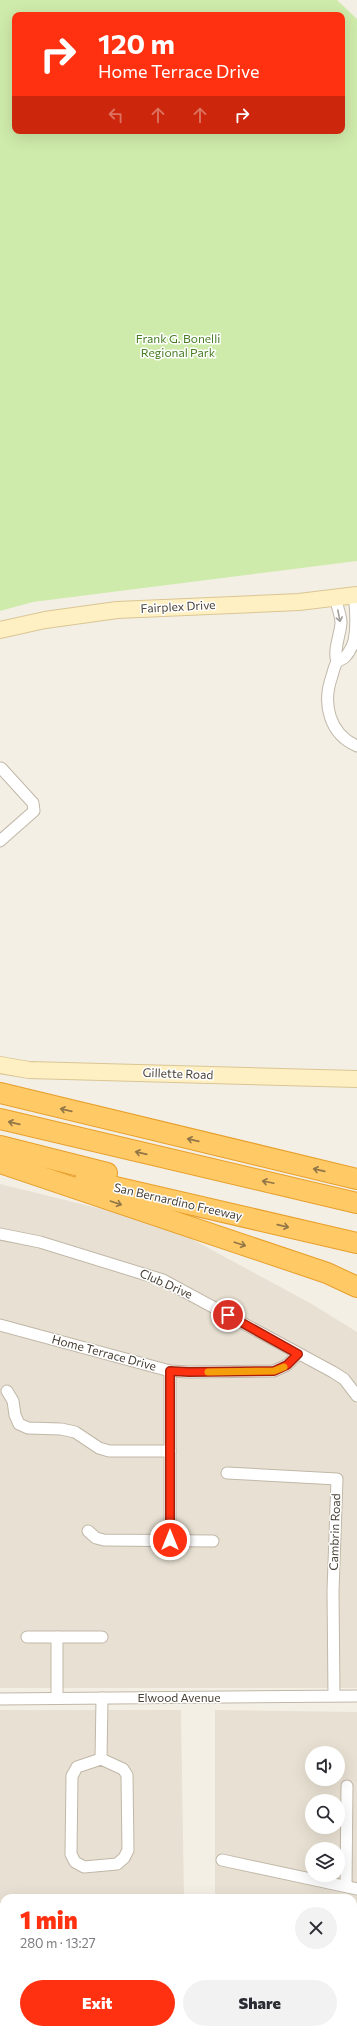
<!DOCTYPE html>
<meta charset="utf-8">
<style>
:root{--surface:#fff;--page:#f2f2f3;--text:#2b2b33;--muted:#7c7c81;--accent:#ff3111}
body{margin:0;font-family:Commissioner,sans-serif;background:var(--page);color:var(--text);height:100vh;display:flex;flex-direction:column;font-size:15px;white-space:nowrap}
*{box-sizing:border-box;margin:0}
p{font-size:13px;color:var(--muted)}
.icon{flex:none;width:22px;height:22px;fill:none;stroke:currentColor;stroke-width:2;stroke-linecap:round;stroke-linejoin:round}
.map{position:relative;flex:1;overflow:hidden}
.details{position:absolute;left:0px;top:1894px;width:357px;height:140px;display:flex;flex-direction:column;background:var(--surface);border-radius:12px 12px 0 0;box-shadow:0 4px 16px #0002}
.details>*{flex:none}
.guide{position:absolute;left:12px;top:12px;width:333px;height:122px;border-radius:8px;box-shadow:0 4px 16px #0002;background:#ff3111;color:#fff;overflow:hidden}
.tools{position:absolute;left:305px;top:1746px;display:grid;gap:8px}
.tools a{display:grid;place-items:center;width:40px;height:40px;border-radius:50%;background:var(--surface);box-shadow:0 4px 16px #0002;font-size:20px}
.pin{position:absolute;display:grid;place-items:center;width:34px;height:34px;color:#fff;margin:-17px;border:2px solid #fff;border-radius:50%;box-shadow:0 1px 4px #0007}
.me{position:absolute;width:44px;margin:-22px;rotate:0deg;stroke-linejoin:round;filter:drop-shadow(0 0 3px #0008)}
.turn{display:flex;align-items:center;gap:14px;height:84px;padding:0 20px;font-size:18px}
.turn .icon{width:52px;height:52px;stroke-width:2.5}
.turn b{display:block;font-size:28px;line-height:34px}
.lanes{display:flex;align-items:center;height:38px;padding:0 20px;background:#0003;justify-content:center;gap:20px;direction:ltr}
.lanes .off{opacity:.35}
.round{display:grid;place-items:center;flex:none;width:42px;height:42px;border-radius:21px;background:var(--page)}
.head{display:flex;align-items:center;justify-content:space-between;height:68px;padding:0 20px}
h1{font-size:24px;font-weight:800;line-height:30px;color:var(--accent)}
.action{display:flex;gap:8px;margin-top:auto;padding:8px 20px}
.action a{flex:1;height:46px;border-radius:24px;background:var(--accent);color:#fff;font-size:16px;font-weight:800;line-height:46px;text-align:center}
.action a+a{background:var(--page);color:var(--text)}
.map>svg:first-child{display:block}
.residential{fill:#e8e1d3;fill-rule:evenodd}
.education{fill:#eee4ce}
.green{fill:#cfebab;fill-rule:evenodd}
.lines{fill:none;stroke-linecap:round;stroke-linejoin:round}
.stream{stroke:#9dd2f5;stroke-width:3}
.street-casing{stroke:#c0b7a7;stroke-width:13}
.secondary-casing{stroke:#dac693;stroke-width:18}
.highway-casing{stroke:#e79f2b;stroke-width:22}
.street{stroke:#fff;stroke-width:11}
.secondary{stroke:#fff0c4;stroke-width:16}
.highway{stroke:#ffc965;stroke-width:20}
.oneway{stroke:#a39f9a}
.oneway2{stroke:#917648}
.route-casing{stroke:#a6200b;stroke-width:10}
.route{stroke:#ff3111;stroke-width:7}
.slow{stroke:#f59e0b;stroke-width:7}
.labels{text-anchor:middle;stroke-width:3;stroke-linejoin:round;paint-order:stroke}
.park-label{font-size:12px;fill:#467c24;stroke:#fff}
.street-label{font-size:12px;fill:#473f34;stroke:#fff}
</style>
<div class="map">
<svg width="357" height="2034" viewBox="0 0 357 2034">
<rect width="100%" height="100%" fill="#f4efe5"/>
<g class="residential">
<path d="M0,1184L122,1214L188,1237L312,1304L357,1332V1688H0Z"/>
<path d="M0,1710H181L184,1898H4V1930L0,1931Z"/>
<path d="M215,1710L357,1712V1956L353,1955V1898H215ZM312,1753H338V1779H312ZM312,1801H338V1827H312ZM312,1849H338V1875H312Z"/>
<rect x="215" y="2030" width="134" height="4"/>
</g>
<rect class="education" x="29" y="2030" width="186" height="4"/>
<path class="green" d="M0,0H337L357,19V561L33,602L0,611ZM15,15H342V131H15Z"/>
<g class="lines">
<g class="stream">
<path d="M0,1949L4,1948"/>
<path d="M353,1972L357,1974"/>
</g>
<defs>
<g id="street">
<path d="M354,595C356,610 357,626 354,641C352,647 349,653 345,657C343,659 339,660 337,662C335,665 333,672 332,676C322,703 329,734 357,746"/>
<path d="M335,598C337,606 341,615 341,623C340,636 333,650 337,662"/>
<path d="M0,769L1,768L33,803L34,811L0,841"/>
<path d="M0,1234L40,1242L163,1280L333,1372L344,1379L357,1396"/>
<path d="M0,1325L170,1371L189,1372L274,1371L287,1365L298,1354"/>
<path d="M170,1371V1540"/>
<path d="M7,1391L13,1401L15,1415L19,1424L28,1428L61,1429L75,1432L99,1448L109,1451H170"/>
<path d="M227,1473L337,1479L333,1591L334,1696"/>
<path d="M88,1531L96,1538L104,1540L213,1541"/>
<path d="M27,1637H102"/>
<path d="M57,1698V1637"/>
<path d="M0,1699L357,1696"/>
<path d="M101,1759L123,1769L127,1775L128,1850L124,1858L117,1864L84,1867L75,1862L71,1854L72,1776L77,1767Z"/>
<path d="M101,1759L102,1698"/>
<path d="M222,1860L357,1889"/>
<path d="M346,1886L347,1786"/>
<path d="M282,2034V2030"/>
</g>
<g id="secondary">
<path d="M0,630L45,620L117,610L299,602L357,595"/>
<path d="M0,1065L29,1070L357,1079"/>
</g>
<g id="highway">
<path d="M0,1093L357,1179"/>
<path d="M0,1119L357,1203"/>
<path d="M0,1146L107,1173"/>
<path d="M0,1163L327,1273L357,1287"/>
<path d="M85,1180L357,1243"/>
</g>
</defs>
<use href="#street" class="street-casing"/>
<use href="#secondary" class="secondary-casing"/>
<use href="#highway" class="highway-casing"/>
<use href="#street" class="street"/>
<use href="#secondary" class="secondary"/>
<use href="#highway" class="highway"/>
</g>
<defs><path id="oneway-shaft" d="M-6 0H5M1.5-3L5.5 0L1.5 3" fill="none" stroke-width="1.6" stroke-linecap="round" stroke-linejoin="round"/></defs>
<use class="oneway" href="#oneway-shaft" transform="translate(339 616) rotate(79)"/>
<g class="oneway2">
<use href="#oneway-shaft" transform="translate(66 1110) rotate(-167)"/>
<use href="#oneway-shaft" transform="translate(14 1123) rotate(-167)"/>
<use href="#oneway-shaft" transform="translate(193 1140) rotate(-167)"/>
<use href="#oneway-shaft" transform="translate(141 1153) rotate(-167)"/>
<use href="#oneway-shaft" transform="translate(319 1170) rotate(-167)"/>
<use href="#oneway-shaft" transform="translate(268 1182) rotate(-168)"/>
<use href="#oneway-shaft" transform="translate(116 1203) rotate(19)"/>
<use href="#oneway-shaft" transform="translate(283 1226) rotate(13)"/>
<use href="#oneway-shaft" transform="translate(240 1244) rotate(18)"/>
</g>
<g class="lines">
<defs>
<path id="route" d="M170,1540V1371L189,1372L274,1371L287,1365L298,1354L228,1315"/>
</defs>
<use href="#route" class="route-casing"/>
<use href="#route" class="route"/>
<path class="slow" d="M208,1372L274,1371L284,1367"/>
</g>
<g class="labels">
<g class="park-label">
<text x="178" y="343">Frank G. Bonelli<tspan x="178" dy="14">Regional Park</tspan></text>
</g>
<g class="street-label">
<text transform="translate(178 607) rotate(-3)" y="4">Fairplex Drive</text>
<text transform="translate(178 1074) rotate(2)" y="4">Gillette Road</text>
<text transform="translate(178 1202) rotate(13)" y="4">San Bernardino Freeway</text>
<text transform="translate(166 1284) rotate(24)" y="4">Club Drive</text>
<text transform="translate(104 1353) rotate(15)" y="4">Home Terrace Drive</text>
<text transform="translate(335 1532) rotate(-88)" y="4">Cambrin Road</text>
<text x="179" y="1702">Elwood Avenue</text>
</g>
</g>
</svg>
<div class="tools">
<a><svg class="icon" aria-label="sound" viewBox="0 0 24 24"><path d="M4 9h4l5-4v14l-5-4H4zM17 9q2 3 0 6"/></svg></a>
<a><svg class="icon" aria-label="search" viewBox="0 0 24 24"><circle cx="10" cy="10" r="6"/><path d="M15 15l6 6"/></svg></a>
<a><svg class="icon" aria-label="layers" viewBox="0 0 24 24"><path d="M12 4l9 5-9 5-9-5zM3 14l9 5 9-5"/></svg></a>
</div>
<div class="pin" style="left:228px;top:1315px;background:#d93025"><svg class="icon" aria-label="arrive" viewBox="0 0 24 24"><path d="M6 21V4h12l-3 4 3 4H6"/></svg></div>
<svg class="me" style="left:170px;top:1540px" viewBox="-20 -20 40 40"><circle r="17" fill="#ff3111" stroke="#fff" stroke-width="3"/><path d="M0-11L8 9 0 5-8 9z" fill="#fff"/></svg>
<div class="guide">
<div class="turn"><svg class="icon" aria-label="right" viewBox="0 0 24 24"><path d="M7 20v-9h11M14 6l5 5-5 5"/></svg><div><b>120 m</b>Home Terrace Drive</div></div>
<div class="lanes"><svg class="icon off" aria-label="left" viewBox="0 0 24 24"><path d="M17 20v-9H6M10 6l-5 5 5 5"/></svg><svg class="icon off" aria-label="ahead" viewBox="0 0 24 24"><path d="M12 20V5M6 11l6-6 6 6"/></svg><svg class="icon off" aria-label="ahead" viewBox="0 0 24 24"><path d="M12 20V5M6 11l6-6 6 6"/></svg><svg class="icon" aria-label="right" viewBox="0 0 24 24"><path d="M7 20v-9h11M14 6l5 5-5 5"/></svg></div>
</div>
<section class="details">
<div class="head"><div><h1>1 min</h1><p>280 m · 13:27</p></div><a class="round"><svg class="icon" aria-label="close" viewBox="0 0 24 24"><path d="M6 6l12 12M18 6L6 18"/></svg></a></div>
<div class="action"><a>Exit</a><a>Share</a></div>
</section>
</div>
